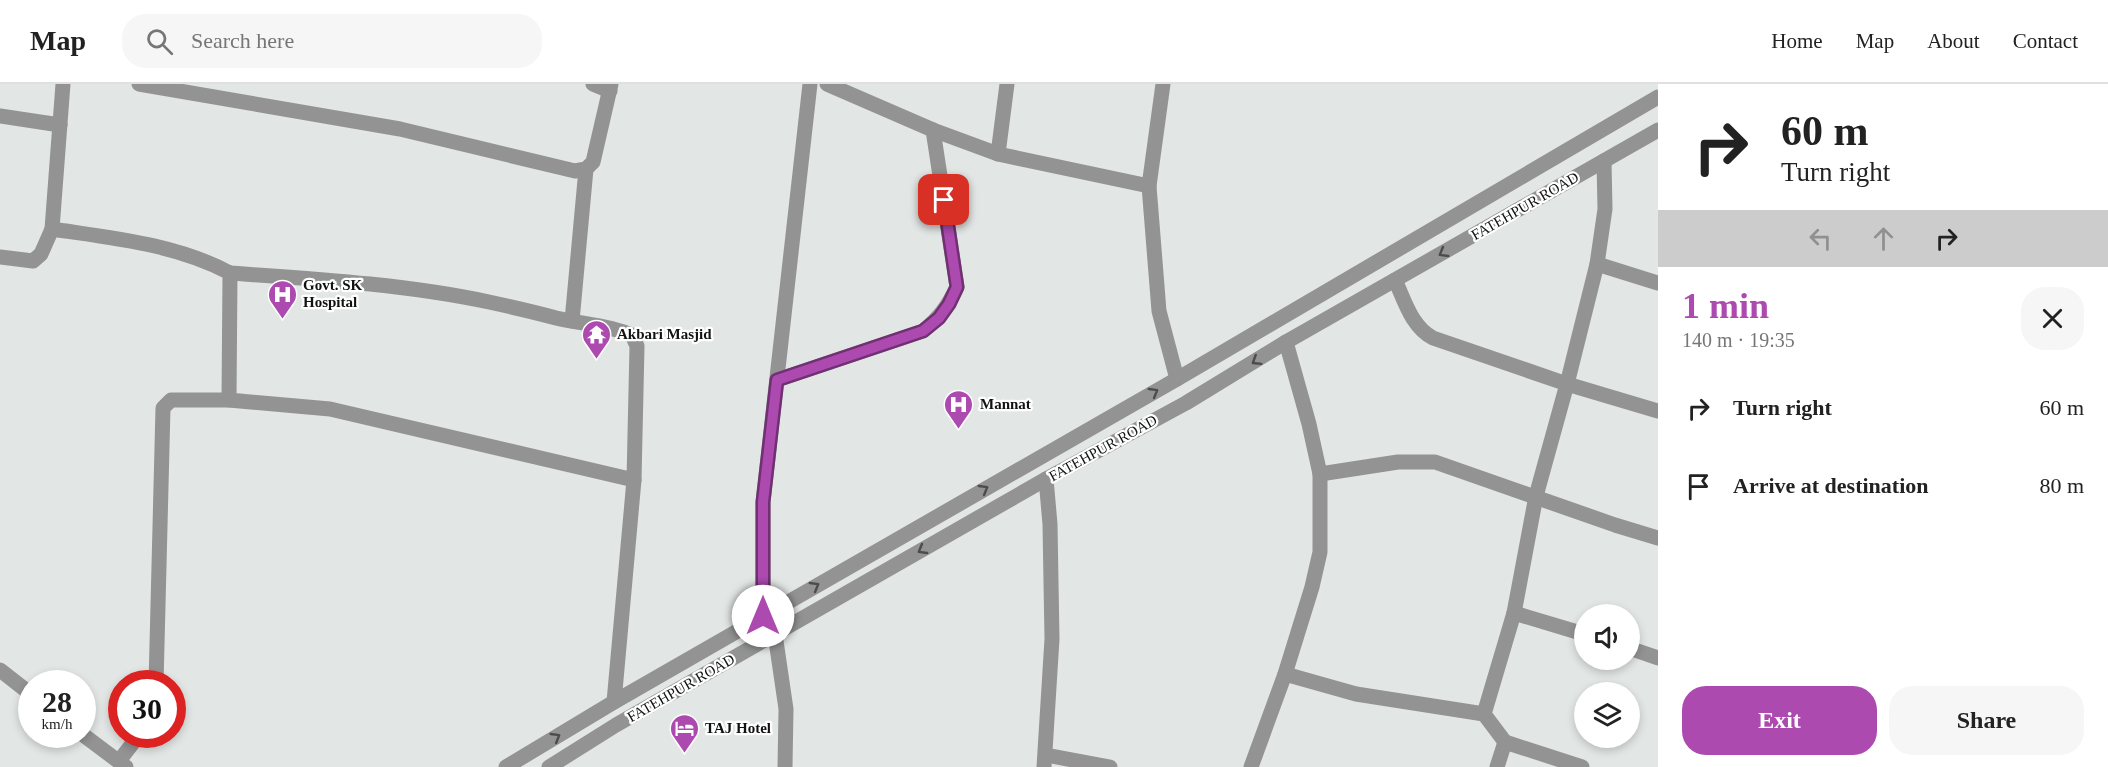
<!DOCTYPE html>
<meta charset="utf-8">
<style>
:root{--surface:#fff;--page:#f6f6f6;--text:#222;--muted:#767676;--line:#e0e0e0;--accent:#ac4ab0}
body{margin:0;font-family:Georgia,serif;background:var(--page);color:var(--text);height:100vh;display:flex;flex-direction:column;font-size:22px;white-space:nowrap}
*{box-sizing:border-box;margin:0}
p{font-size:20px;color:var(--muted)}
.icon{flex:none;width:33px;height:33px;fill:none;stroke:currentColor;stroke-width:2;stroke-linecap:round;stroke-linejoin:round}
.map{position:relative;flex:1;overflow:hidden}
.drawer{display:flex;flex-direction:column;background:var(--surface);width:450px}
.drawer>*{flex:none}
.hud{background:#fff;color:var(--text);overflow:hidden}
.buttons{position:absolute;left:1574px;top:520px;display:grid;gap:12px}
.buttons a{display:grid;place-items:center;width:66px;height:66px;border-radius:50%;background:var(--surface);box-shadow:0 3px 9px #0003;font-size:30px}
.speed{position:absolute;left:18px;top:586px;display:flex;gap:12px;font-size:30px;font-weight:700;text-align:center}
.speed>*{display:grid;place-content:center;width:78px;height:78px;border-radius:50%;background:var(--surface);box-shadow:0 3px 9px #0003;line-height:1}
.speed small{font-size:15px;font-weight:400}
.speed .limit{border:9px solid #d22;background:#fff;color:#111}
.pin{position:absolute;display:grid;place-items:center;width:51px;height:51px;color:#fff;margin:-26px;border-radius:12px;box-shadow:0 3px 9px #0006}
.me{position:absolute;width:66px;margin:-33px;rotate:0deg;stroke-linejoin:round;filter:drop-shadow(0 0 4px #0008)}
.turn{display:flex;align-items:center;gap:21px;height:126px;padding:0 24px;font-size:27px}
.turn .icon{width:78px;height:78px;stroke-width:2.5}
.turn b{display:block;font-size:42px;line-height:51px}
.lanes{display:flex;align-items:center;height:57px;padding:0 24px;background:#0003;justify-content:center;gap:30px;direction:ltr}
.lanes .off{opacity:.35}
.round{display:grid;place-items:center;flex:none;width:63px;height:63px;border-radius:24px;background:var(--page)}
.head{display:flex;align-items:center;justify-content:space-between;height:102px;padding:0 24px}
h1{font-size:36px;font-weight:700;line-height:45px;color:var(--accent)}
.cta{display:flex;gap:12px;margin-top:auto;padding:12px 24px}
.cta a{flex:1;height:69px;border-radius:24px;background:var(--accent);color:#fff;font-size:24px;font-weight:700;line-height:69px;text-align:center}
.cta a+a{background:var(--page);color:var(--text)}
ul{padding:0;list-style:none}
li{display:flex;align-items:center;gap:18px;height:78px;padding:0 24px}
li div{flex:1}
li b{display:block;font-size:22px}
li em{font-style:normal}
header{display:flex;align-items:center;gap:36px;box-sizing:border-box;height:84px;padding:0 30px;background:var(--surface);border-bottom:2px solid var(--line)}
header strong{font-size:28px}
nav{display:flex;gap:33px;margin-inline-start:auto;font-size:21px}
.search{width:420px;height:54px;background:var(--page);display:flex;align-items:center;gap:15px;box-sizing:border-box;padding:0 21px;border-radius:24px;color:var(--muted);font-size:22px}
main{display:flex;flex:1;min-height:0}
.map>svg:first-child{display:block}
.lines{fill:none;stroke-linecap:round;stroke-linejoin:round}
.minor{stroke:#949394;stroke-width:15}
.tertiary{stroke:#949394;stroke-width:15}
.oneway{stroke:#4c4c4c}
.route-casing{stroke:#703072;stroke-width:15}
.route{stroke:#ac4ab0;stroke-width:10}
.labels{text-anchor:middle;stroke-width:4.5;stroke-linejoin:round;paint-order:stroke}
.street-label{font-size:15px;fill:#111212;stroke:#fff}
.poi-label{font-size:15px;font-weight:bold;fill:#111212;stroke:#fff;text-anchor:start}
</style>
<header>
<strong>Map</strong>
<div class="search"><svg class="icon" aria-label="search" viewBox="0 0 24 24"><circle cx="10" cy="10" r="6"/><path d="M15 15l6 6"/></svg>Search here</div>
<nav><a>Home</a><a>Map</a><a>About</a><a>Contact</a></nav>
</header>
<main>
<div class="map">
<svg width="1658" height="683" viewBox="0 0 1658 683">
<rect width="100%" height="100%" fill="#e2e6e5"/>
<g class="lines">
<g class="minor">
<path d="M139,0L400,45L575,87L586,85L593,78L611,0"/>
<path d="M593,0L610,7"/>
<path d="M827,0L933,46L998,70L1149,102L1159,227L1177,295"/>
<path d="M0,32L60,41"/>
<path d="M998,70L1007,0"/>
<path d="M1149,102L1163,0"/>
<path d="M52,145L63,0"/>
<path d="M0,173L33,177L41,170L52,145C112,154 176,160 230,189L229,316L330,325L634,396"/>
<path d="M1597,180L1658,199"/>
<path d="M230,189C316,195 404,200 489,218C512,223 534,228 556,234C581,240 608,241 632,251L637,262L634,396L614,618"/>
<path d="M1395,196C1405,217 1411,242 1433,254L1567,300L1658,327"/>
<path d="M572,237L586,85"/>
<path d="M777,296L923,247C939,234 948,222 957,203L933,46"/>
<path d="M1320,390L1398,378H1435L1615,441L1658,454"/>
<path d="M1514,529L1584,550"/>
<path d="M763,532V418L810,0"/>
<path d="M775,550L786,625L785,683"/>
<path d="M1629,564L1658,574"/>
<path d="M0,586L32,611"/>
<path d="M1285,590L1356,610L1484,630"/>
<path d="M156,600L163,324L171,316H229"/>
<path d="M82,650L126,683"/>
<path d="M1046,671L1110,683"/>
<path d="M119,677L139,651"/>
<path d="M1044,683L1052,555L1050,440L1046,395"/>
<path d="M1251,683L1285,590L1312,503L1320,468V390L1309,340L1286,258"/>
<path d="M1497,683L1505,658"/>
<path d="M1582,683L1505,658L1484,630L1514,529L1536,412L1567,300L1597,180L1605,125L1604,77"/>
</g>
<g class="tertiary">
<path d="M506,683L614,618L1177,295L1658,13"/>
<path d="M549,683L616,641L1046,395L1186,319L1286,258L1658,46"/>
</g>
</g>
<defs><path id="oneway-chevron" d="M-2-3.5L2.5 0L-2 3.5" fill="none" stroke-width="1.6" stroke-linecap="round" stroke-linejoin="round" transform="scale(1.5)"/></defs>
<g class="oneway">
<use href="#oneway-chevron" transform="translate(1443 169) rotate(150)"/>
<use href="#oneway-chevron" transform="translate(1256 277) rotate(148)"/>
<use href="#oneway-chevron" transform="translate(1154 308) rotate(-30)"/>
<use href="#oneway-chevron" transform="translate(984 405) rotate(-30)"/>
<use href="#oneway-chevron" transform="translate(922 466) rotate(150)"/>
<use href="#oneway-chevron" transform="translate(815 502) rotate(-30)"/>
<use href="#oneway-chevron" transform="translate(556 653) rotate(-31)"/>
</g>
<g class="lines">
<defs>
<path id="route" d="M763,532V418L777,296L923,247L939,234L949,220L957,203L944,116"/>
</defs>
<use href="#route" class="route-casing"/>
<use href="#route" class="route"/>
</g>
<defs>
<symbol id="hospital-pin" viewBox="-11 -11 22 30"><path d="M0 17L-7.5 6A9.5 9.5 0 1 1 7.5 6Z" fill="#ac4ab0" stroke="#fff"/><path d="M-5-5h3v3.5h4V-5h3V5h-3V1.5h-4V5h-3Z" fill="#fff"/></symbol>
<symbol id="temple-pin" viewBox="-11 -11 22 30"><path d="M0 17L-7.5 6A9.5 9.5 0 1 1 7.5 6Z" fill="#ac4ab0" stroke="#fff"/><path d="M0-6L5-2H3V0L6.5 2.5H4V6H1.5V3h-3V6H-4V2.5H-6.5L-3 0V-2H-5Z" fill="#fff"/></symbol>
<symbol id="hotel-pin" viewBox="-11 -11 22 30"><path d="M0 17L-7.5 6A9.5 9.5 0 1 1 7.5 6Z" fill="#ac4ab0" stroke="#fff"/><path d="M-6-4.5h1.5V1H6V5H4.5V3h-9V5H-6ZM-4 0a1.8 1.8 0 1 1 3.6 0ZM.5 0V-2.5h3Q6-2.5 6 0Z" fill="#fff"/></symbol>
</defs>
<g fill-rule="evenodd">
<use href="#hospital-pin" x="266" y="194" width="33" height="45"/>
<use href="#temple-pin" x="580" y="234" width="33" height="45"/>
<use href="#hospital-pin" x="942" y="304" width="33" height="45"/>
<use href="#hotel-pin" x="668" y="628" width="33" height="45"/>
</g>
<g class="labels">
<g class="street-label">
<text transform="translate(1525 122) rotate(-30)" y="5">FATEHPUR ROAD</text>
<text transform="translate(1103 364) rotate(-29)" y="5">FATEHPUR ROAD</text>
<text transform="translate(681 604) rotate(-30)" y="5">FATEHPUR ROAD</text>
</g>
<g class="poi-label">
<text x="303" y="206">Govt. SK<tspan x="303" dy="17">Hospital</tspan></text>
<text x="617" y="255">Akbari Masjid</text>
<text x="980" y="325">Mannat</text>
<text x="705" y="649">TAJ Hotel</text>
</g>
</g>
</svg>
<div class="buttons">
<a><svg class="icon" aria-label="sound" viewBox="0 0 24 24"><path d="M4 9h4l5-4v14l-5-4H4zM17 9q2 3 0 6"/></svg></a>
<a><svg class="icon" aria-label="layers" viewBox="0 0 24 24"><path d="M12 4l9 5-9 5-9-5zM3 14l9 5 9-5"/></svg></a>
</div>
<div class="speed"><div>28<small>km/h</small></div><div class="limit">30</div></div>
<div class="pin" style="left:944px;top:116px;background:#d93025"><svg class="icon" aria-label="arrive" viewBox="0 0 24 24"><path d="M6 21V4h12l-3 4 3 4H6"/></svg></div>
<svg class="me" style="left:763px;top:532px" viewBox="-20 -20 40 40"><circle r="19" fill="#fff"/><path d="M0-13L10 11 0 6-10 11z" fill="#ac4ab0"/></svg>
</div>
<section class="drawer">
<div class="hud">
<div class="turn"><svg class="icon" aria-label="right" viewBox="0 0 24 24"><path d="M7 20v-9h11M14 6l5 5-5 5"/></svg><div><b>60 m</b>Turn right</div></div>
<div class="lanes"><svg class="icon off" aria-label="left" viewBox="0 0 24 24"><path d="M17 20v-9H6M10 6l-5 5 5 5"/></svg><svg class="icon off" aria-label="ahead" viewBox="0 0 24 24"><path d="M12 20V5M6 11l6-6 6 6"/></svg><svg class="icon" aria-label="right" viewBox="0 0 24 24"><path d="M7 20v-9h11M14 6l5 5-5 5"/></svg></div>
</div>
<div class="head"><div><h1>1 min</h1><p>140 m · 19:35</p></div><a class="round"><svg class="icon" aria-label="close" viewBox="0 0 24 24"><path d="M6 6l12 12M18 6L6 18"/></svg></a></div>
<ul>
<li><svg class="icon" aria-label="right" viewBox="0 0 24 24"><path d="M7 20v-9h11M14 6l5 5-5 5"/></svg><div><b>Turn right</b></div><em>60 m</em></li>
<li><svg class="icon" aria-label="arrive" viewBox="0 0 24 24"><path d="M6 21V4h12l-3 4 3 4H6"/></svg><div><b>Arrive at destination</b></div><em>80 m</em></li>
</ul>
<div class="cta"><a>Exit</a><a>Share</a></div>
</section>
</main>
